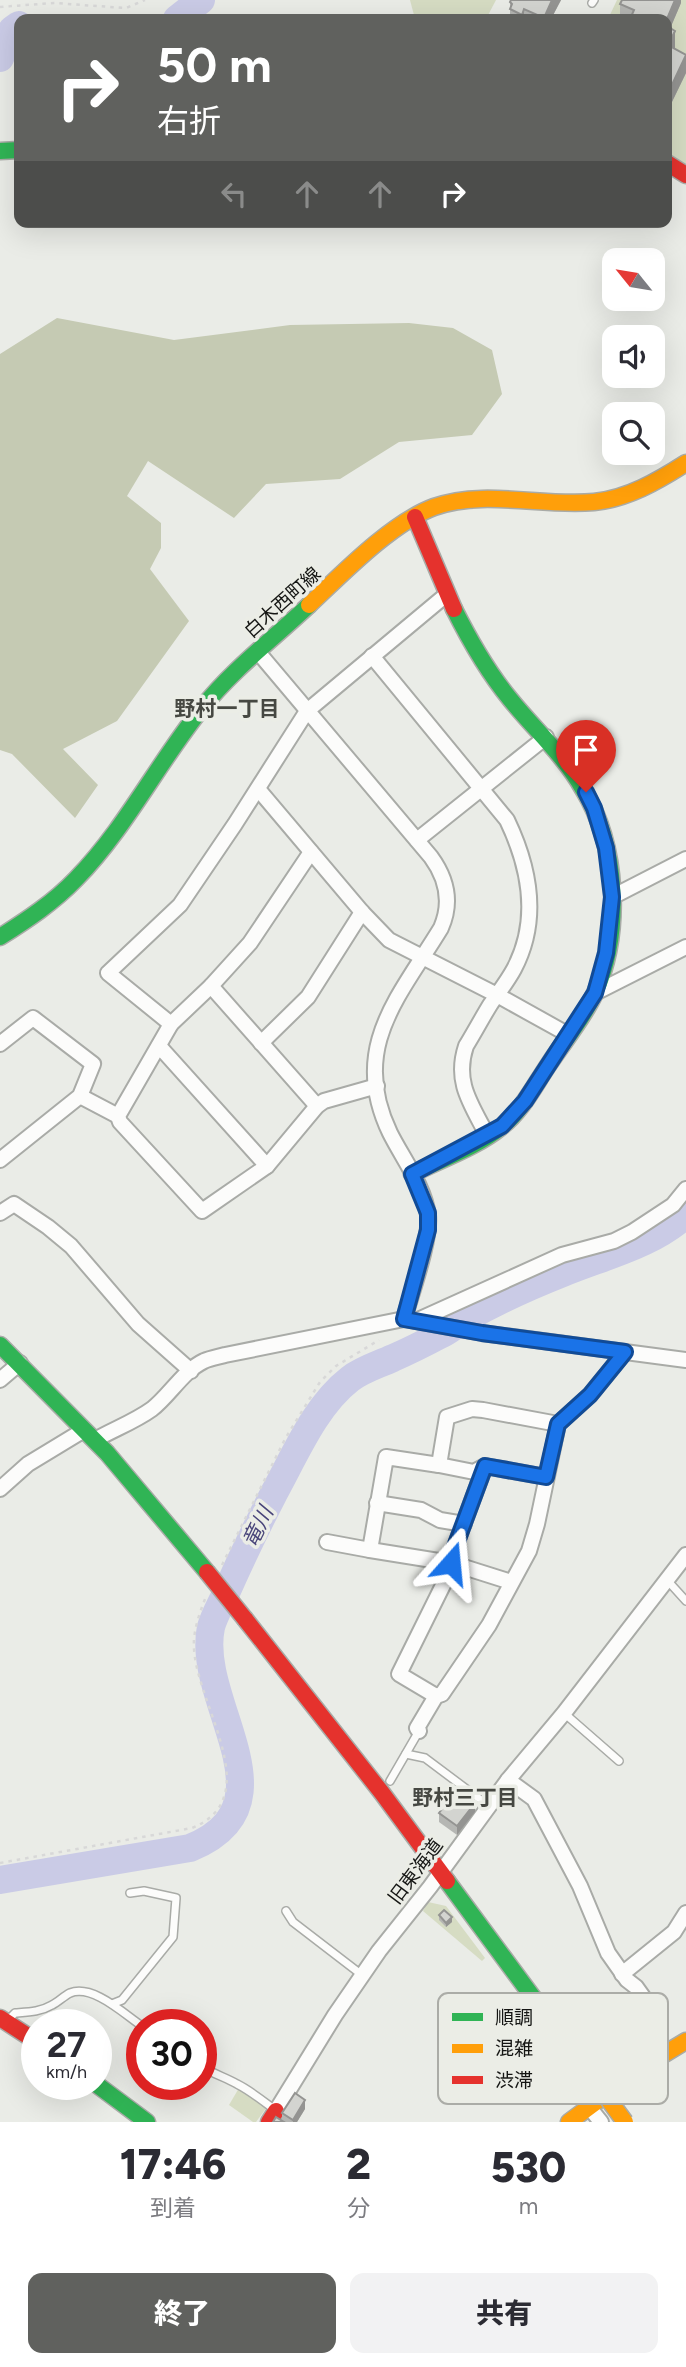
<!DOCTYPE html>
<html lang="ja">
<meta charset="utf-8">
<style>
:root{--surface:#fff;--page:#f2f2f3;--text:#2b2b33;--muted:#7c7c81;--accent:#60615e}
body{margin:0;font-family:Figtree,"Noto Sans JP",sans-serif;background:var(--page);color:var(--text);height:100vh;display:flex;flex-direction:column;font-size:26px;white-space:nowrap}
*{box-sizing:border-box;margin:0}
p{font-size:23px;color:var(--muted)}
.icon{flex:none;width:38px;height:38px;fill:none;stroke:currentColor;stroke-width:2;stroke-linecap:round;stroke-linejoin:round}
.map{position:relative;height:2122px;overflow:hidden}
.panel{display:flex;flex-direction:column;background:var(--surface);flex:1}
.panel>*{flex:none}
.guide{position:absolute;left:14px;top:14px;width:658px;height:214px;border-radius:14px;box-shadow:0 7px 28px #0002;background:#60615e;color:#fff;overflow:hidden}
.needle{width:46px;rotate:300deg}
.fabs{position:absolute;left:602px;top:248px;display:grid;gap:14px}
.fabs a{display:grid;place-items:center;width:63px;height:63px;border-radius:14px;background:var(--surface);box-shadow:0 7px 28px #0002;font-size:35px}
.speed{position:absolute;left:21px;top:2009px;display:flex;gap:14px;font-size:35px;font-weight:700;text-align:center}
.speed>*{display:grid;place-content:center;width:91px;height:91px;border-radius:50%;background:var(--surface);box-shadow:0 7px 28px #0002;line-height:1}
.speed small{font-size:18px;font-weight:400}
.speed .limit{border:10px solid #d22;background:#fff;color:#111}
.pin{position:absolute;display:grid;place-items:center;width:60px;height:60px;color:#fff;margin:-72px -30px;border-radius:50% 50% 50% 0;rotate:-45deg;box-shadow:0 0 7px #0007}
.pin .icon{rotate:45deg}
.me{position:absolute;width:77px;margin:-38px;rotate:18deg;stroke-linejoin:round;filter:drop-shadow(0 0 5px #0008)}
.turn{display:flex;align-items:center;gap:24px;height:147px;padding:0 28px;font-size:32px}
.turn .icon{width:91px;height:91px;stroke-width:2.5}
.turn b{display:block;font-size:49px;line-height:60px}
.lanes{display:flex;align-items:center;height:66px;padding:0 28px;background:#0003;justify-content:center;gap:35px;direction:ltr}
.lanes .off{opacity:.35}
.eta{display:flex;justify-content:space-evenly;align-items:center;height:119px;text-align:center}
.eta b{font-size:42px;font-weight:800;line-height:49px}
.action{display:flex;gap:14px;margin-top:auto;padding:14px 28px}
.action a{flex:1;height:80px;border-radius:14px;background:var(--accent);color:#fff;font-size:28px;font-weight:800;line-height:80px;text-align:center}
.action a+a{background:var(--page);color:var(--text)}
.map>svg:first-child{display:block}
.green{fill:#d6dcc3}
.forest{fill:#c5cab3}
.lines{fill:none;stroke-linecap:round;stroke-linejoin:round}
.river{stroke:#cacbe6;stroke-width:28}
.lane-casing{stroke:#a9aba7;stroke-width:10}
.street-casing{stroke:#a9aba7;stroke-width:18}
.fast-casing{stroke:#a9aba7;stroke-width:19}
.slow-casing{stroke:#a9aba7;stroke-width:19}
.jam-casing{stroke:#a9aba7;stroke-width:19}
.path{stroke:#d8d8d8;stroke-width:2.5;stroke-dasharray:3.5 5;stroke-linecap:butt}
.lane{stroke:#fcfcfb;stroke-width:7}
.street{stroke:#fcfcfb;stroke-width:14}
.fast{stroke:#30b455;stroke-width:16}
.slow{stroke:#ff9f0a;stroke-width:16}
.jam{stroke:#e5322d;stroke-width:16}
.slow-bridge-casing{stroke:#a9aba7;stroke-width:19;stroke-linecap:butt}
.jam-bridge-casing{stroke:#a9aba7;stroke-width:19;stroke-linecap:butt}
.slow-bridge{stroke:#ff9f0a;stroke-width:16}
.jam-bridge{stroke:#e5322d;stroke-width:16}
.wall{fill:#b5b6b3}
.shaded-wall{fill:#949492}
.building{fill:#d3d4d0;stroke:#949492;stroke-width:2}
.route-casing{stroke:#114b97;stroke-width:18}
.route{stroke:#1a73e8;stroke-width:12}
.labels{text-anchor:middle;stroke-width:7;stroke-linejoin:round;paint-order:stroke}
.street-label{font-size:19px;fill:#151614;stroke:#ebede6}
.neighbourhood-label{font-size:21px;font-weight:bold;fill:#464842;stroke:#ebede6}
.water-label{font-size:21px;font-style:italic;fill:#484479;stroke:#ebede6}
.key{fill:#ebede6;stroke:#abaca7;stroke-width:2}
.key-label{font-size:19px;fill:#151614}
</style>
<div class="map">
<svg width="686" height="2122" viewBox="0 0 686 2122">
<rect width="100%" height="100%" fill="#eaece7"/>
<g class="green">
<path d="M410,0H496L486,19H415Z"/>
<path d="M617,0H686V164L667,153V19H608Z"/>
<path d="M428,1902L446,1906L485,1958L482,1961L423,1911Z"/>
<path d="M239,2088L267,2107L256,2122H253L229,2105Z"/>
</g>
<path class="forest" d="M57,318L174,340L290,325L409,323L453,328L492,350L502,394L472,435L399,442L340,479L266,484L234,518L148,461L127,496L161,523V548L150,569L189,621L117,721L63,749L98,785L75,818L12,754L0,750V354Z"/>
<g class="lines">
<g class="river">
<path d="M177,19L201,0"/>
<path d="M0,58L12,30L19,25"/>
<path d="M0,1880L190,1848C298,1804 195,1703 211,1627C214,1616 221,1604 226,1593C241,1559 257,1526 274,1493C295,1455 315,1406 350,1379C363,1369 378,1365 393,1358C409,1351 425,1343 440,1335C450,1331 457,1323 467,1318C497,1301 530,1286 563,1273C604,1256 653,1245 686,1214"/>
</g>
<defs>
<g id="lane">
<path d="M592,3L594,0"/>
<path d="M667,1580L686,1601"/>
<path d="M564,1713L619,1761"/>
<path d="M406,1754L425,1758L489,1806"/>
<path d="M390,1781L419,1731"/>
<path d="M286,1911L293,1922L362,1975"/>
<path d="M112,2004L122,2000L173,1937L176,1898L144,1891L130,1893"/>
<path d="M12,2016L15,2013C29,2012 40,2012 52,2005C58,2002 64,1996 70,1993C93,1984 124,2014 142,2026"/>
<path d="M201,2066C213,2074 225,2077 237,2084C251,2091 263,2101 275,2110"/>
</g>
<g id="street">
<path d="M258,652L431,857C447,879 452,903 441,928C399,997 349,1048 390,1133C403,1159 424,1186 428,1215C431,1239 411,1294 404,1319"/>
<path d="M372,656L507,820C530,868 540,920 514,969C507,982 498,993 490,1005C482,1018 474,1033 466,1046C454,1082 471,1104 487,1135"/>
<path d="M258,789L362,912L389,940L497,995L569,1035"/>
<path d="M417,840L546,737"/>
<path d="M311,852L250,943L211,986L171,1024L118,1116L120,1122L202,1211L267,1166L317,1106L324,1101L377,1086"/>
<path d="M612,897L686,859"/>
<path d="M211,986L317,1106"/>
<path d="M595,993L686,947"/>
<path d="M171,1024L108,973L180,905L235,824L307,711L446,595"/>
<path d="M261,1043L308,997L362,912"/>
<path d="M0,1044L33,1018L93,1064L80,1096L0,1160"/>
<path d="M159,1046L267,1166"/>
<path d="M80,1096L118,1116"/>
<path d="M0,1213L14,1204L48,1227L71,1246L138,1324L191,1371"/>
<path d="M416,1321L562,1255L614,1241L632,1232L673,1205L686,1189"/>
<path d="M0,1380L20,1363"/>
<path d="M558,1424L590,1395L625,1352"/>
<path d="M95,1440C114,1429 134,1422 152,1409C170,1395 183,1371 204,1361C211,1358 218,1357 225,1355L404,1319L482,1333L686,1360"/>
<path d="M439,1465L474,1472L485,1466"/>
<path d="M0,1489L28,1464L84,1430"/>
<path d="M377,1503L421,1510L440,1520L464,1524"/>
<path d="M327,1542L370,1550L386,1457L439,1465L447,1417L472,1409L483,1410L558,1424L537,1524L529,1551L489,1625L442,1694L436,1696L417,1728L419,1731"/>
<path d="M370,1550L451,1563L449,1573L399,1674L436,1696"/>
<path d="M511,1582L451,1563L452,1555L485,1466L546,1477"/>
<path d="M508,1780L534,1799L580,1886L608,1953L627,1980L636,1987L651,2008L650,2021L646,2027L630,2038L643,2067"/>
<path d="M622,1974L674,1932L686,1913"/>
<path d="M589,2107L601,2122"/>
<path d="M276,2111L335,2015L379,1951L430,1887L508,1780L564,1713L686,1555"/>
</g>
<g id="fast">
<path d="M0,151L19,150"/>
<path d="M0,937C27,920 54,902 76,879C125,829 158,763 202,708C232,670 273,639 309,605"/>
<path d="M412,1174C441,1159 475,1148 501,1127C522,1111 534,1086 549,1064C564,1041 583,1019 595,993C622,932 618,846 583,789C564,755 534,729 510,699C487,671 470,641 454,609"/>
<path d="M0,1345L107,1453L207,1572"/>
<path d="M447,1881L586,2069"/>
<path d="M96,2084L147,2122"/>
</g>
<g id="slow">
<path d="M309,605C342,574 391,523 434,507C485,489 541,507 594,502C627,499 658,481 686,463"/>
<path d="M569,2122L643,2067L686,2041"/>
</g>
<g id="jam">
<path d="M667,163L686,175"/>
<path d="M415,517L454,609"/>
<path d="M245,1619L382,1793L447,1881"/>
<path d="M0,2018L37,2042"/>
<path d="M269,2122L276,2111"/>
</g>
</defs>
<use href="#lane" class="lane-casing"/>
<use href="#street" class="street-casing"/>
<use href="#fast" class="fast-casing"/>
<use href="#slow" class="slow-casing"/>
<use href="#jam" class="jam-casing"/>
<g class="path">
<path d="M0,7L54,3L126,8L145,0"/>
<path d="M222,1565L285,1439L320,1382L336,1366L379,1340"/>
<path d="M0,1863L192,1828C271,1796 190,1698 194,1640C195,1626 200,1612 205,1599"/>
</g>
<use href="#lane" class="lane"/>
<use href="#street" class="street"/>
<use href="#fast" class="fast"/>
<use href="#slow" class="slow"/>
<use href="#jam" class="jam"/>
<defs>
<path id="slow-bridge" d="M586,2069L625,2122"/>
<path id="jam-bridge" d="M207,1572L245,1619"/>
</defs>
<use href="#slow-bridge" class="slow-bridge-casing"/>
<use href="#jam-bridge" class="jam-bridge-casing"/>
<use href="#slow-bridge" class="slow-bridge"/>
<use href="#jam-bridge" class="jam-bridge"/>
</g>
<g class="wall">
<path d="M511,0H561L551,19H510V2Z"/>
<path d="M681,0V3L670,28L675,49L686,55V73L670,106L667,108V19H620V4Z"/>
<path d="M475,1812L457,1835L439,1822V1813Z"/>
<path d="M439,1915L452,1922L446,1927L439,1920Z"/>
<path d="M305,2109L297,2122H273L282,2121V2113Z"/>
</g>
<g class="shaded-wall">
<path d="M552,0H561L551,19H544Z"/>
<path d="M675,0H681V3L667,36V19Z"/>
<path d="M524,9V19H522V15Z"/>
<path d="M675,31V48L668,62V45Z"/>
<path d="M686,56V73L670,106L667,108V91Z"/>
<path d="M475,1803V1812L457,1835V1826Z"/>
<path d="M452,1917V1922L446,1927V1923Z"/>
<path d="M305,2100V2109L297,2122H293V2120Z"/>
</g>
<g class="building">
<path d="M511,0H552L544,18L524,9L522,15L510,9L512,4L510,2Z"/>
<path d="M622,0H675L667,19H630L634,10L620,4Z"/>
<path d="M667,26L675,31L668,45L686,55L670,89L667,91Z"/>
<path d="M457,1790L475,1803L457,1826L439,1813Z"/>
<path d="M444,1910L452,1917L446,1923L439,1915Z"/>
<path d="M295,2093L305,2100L293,2120L282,2113Z"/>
<path d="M276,2117L284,2122H273Z"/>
</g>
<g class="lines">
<defs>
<path id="route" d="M451,1563L452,1555L485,1466L546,1477L558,1424L590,1395L625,1352L482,1333L404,1319L428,1230V1213L412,1174L502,1126L525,1101L595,993L606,953L612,897L606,848L594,808L586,792"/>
</defs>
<use href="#route" class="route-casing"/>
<use href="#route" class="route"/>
</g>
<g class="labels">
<g class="street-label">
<text transform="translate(282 602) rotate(-42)" y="7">白木西町線</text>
<text transform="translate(415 1871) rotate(-53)" y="7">旧東海道</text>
</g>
<g class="neighbourhood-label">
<text x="227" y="716">野村一丁目</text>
<text x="465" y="1805">野村三丁目</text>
</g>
<g class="water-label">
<text transform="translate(258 1527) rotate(-64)" y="7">竜川</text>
</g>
</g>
<rect x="438" y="1993" width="230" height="111" rx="10" class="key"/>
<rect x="452" y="2013" width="31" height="8" fill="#30b455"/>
<rect x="452" y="2044" width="31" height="9" fill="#ff9f0a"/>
<rect x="452" y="2076" width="31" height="8" fill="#e5322d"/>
<g class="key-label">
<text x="495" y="2024">順調</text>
<text x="495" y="2055">混雑</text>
<text x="495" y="2087">渋滞</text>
</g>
</svg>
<div class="fabs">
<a><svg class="needle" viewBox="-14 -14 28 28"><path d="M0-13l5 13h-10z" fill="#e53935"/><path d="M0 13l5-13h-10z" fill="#7c7c81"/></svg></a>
<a><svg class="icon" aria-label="sound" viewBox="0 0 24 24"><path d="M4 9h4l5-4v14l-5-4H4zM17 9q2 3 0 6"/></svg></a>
<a><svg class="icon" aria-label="search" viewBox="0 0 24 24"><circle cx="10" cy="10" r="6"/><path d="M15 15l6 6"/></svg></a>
</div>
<div class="speed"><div>27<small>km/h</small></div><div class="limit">30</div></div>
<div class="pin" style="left:586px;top:792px;background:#d93025"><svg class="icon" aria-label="arrive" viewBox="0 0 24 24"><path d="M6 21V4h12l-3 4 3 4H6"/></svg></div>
<svg class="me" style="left:451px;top:1563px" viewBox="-20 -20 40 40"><path d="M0-17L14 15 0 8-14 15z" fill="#1a73e8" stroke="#fff" stroke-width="4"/></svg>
<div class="guide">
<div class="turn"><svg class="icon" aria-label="right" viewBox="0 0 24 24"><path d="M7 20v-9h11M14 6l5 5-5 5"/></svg><div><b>50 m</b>右折</div></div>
<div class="lanes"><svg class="icon off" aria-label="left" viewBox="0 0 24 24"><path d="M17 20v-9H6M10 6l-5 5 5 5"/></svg><svg class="icon off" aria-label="ahead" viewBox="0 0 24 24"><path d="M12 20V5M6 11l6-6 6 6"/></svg><svg class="icon off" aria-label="ahead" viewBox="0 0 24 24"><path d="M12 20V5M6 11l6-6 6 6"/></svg><svg class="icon" aria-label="right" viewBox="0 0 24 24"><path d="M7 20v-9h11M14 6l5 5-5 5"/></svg></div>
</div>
</div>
<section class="panel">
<div class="eta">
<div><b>17:46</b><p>到着</p></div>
<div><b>2</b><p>分</p></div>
<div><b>530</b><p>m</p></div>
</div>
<div class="action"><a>終了</a><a>共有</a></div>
</section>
